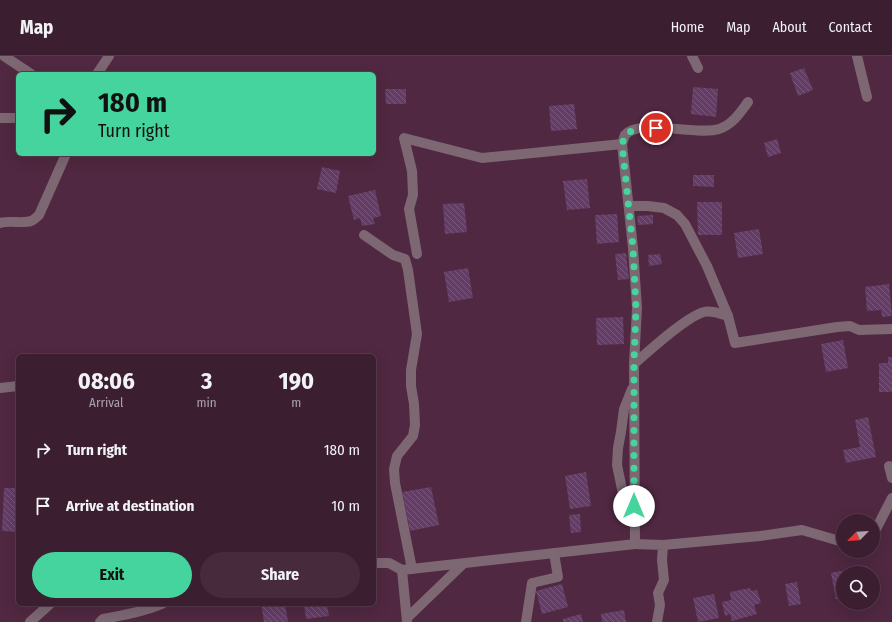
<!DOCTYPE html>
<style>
:root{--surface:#3c1e31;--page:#472b3d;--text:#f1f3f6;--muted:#aca2ab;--line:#553c4d;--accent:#46d49e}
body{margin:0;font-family:"Fira Sans Condensed",sans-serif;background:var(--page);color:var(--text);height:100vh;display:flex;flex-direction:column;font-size:15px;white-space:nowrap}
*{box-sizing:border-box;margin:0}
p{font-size:13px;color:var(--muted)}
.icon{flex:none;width:22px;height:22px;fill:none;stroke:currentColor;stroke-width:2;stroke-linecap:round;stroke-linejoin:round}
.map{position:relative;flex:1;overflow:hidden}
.drawer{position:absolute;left:16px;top:298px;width:360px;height:252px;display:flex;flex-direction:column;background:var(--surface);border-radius:6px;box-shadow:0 4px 16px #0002,0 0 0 1px var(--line)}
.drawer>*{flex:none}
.guide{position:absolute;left:16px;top:16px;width:360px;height:84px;border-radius:6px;box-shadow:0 4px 16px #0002,0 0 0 1px var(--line);background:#46d49e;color:#111;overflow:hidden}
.needle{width:26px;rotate:246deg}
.controls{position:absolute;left:836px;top:458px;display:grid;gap:8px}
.controls a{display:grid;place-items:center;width:44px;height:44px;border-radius:50%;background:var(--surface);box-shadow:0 4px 16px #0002,0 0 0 1px var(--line);font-size:20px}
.pin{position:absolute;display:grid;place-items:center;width:34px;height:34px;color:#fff;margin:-17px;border:2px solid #fff;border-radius:50%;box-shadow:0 1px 4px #0007}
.me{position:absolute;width:44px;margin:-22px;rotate:0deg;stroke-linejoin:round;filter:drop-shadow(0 0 3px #0008)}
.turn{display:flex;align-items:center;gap:14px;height:84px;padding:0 16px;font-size:18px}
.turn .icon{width:52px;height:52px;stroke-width:2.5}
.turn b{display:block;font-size:28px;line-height:34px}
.eta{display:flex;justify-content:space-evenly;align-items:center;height:68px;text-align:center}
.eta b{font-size:24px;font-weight:700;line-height:28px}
.action{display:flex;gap:8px;margin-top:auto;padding:8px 16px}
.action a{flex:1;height:46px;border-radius:24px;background:var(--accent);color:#111;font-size:16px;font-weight:700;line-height:46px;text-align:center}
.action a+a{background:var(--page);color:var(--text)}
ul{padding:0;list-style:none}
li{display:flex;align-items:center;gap:12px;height:56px;padding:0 16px}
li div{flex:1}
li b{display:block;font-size:15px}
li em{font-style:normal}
header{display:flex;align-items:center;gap:24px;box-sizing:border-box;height:56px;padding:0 20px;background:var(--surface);border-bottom:1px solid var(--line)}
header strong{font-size:19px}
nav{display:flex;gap:22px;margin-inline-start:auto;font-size:14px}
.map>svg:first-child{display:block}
.building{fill:url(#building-back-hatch)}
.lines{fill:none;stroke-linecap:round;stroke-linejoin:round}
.minor{stroke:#7c6772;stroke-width:10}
.route{stroke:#46d49e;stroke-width:7;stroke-dasharray:0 12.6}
</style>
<header>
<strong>Map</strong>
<nav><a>Home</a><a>Map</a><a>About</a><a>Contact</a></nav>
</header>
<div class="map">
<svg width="892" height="566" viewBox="0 0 892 566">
<defs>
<pattern id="building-back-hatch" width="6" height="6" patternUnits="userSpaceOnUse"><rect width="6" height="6" fill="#633d66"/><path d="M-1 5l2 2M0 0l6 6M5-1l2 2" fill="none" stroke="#7a587c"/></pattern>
</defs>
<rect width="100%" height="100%" fill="#502841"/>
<g class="building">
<path d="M804,12L813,34L798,40L790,17Z"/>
<path d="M693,31L718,33L716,61L691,58Z"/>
<path d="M385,33H406V48H386Z"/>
<path d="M574,48L577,73L551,75L549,50Z"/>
<path d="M777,83L781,97L768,101L764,87Z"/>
<path d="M322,111L340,115L336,137L317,133Z"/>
<path d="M693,119H714V131L693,130Z"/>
<path d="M587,123L590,152L567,154L563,125Z"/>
<path d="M375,134L381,160L373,162L375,168L362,170L360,162L354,164L348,140Z"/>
<path d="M697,146H722V179H698Z"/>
<path d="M464,147L467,176L445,178L443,148Z"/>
<path d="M617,158L619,186L597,188L595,159Z"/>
<path d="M653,159V168L638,169L637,160Z"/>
<path d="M759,173L763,198L738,202L734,177Z"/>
<path d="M626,197L629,223L618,224L615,198Z"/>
<path d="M660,198L662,208L649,210L648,199Z"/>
<path d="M468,212L473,242L449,246L444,216Z"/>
<path d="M889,228L892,260L882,261L881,254L867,255L865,231Z"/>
<path d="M623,261L624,288L597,289L596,262Z"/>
<path d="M843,284L848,312L826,316L821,288Z"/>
<path d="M888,301H892V336H879V307H888Z"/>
<path d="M374,323H376L377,348H374Z"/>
<path d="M868,361L876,401L846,407L843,394L860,391L855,364Z"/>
<path d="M586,416L591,450L570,453L565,420Z"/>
<path d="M431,431L439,469L410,475L402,436Z"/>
<path d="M4,432H18V476L2,475Z"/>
<path d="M580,458L581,476L571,477L569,459Z"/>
<path d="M867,510L868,517H843V542L836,543L831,517Z"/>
<path d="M797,526L801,548L789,550L785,528Z"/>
<path d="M562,528L568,551L542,558L536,535Z"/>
<path d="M750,532L751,535L757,534L761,547L754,549L757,558L732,565L730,558L725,560L722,546L731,544L730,536Z"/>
<path d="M714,538L719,562L698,566L693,542Z"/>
<path d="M261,548H285L288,566H264Z"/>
<path d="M304,548H327L329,560L306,563Z"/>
<path d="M624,554L626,566H602L601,558Z"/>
<path d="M581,558L583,566H563V563Z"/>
</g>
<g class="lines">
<g class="minor">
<path d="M4,0L31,18"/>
<path d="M692,0L698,12"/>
<path d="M857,0L867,41"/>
<path d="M97,18L109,0"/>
<path d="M0,62H18"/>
<path d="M629,150H648L664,152L677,159L685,168L707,210L728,260"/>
<path d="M0,167C10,164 23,168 31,165C34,164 37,161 39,159L66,98"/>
<path d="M364,179L393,199L405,203L408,214L417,278L411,314V330L414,348L415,369L413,380L397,400L394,413L395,427L412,513"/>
<path d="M417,198L409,153L413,139L412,115L404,82L482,102L622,88"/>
<path d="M634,308L637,252L633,192L622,88C623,85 624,81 625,79C639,62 697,80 719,73C732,69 740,57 748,46"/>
<path d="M0,332L18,330"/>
<path d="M632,333L624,353L621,376L618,392L617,409L624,443L633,462"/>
<path d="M889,410L892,422"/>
<path d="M873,479L892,442"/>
<path d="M635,488L663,489L662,504L664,524L658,537L660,549L657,566"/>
<path d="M663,489L760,480L802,474L843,486"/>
<path d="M374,507H389L402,514"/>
<path d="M407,562L463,508"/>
<path d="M30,566L50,548"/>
<path d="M100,566L103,563C124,559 143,556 162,548"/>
<path d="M407,566L402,514L635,488L634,308C649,295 687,260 704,256C712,254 721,258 728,260L735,287L837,271L850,270L859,274L892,273"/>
<path d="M526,566L532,527L558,521L554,497"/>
</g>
</g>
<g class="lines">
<path class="route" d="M634,450V308L636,252L633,192L622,88C628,71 640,71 656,72"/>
</g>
</svg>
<div class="controls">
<a><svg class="needle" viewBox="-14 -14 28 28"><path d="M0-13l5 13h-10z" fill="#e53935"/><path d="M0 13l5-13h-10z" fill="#aca2ab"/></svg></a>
<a><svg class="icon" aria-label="search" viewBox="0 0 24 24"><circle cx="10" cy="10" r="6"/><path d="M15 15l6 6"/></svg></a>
</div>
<div class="pin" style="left:656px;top:72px;background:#d93025"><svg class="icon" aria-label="arrive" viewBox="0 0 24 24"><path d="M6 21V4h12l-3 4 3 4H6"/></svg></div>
<svg class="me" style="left:634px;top:450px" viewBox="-20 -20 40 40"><circle r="19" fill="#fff"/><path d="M0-13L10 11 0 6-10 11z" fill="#46d49e"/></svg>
<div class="guide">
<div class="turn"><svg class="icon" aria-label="right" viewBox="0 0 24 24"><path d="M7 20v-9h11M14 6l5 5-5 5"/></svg><div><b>180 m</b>Turn right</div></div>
</div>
<section class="drawer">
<div class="eta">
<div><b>08:06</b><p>Arrival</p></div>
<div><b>3</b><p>min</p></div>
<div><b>190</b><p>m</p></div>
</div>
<ul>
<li><svg class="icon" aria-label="right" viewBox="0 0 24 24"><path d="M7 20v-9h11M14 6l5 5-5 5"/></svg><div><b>Turn right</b></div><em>180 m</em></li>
<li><svg class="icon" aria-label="arrive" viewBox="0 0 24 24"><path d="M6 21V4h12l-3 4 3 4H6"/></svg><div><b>Arrive at destination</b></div><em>10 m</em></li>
</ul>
<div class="action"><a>Exit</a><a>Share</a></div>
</section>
</div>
